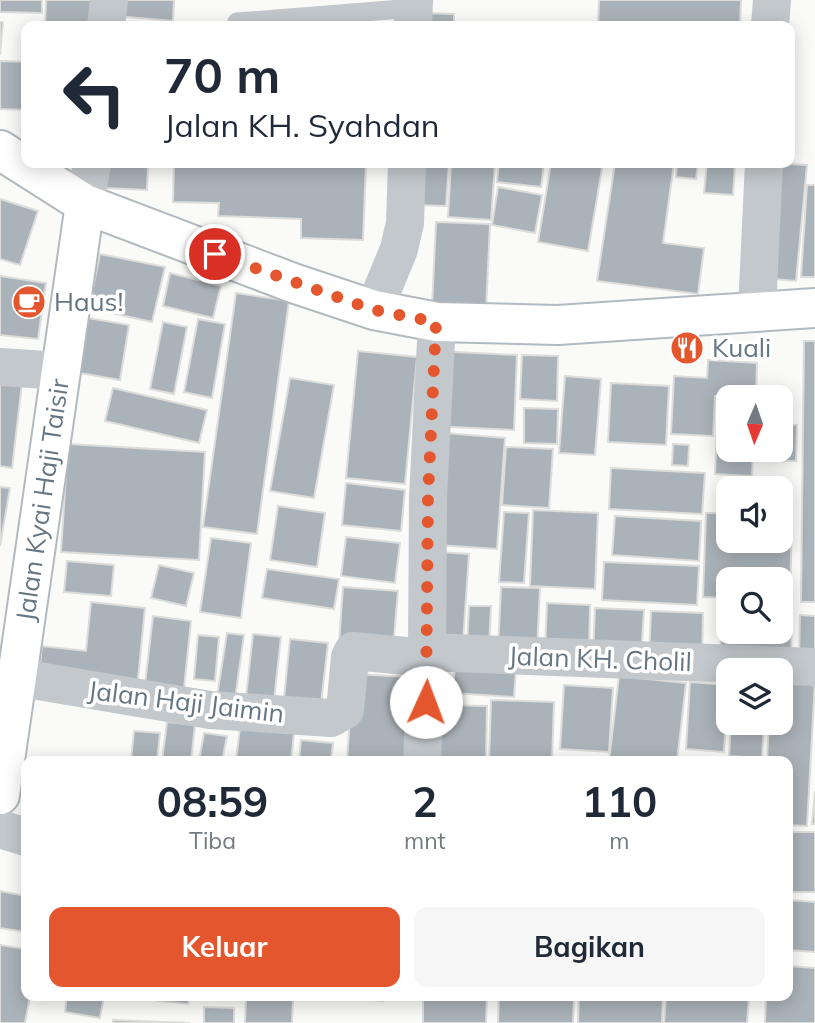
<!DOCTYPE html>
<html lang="id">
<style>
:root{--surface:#fff;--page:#f6f6f7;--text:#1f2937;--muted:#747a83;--accent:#e4572e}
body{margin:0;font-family:Mulish,sans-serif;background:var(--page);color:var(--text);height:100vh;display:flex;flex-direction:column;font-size:26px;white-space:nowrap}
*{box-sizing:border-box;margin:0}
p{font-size:23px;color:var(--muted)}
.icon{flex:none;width:38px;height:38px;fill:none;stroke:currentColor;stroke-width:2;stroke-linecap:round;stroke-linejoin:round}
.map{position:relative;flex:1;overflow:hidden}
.side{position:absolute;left:21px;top:756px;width:772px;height:245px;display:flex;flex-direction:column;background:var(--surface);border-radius:14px;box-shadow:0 4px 18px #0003}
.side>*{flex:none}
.banner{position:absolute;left:21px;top:21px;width:774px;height:147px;border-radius:14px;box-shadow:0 4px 18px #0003;background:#fff;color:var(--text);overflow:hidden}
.needle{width:46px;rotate:182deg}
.fabs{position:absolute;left:716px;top:385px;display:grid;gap:14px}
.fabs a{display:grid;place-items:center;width:77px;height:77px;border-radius:14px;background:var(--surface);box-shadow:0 4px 18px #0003;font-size:35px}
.pin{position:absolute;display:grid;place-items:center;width:60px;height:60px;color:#fff;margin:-30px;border:4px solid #fff;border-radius:50%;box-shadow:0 2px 7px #0007}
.me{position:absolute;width:77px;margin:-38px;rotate:2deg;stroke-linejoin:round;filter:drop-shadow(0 0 5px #0008)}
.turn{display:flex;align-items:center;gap:24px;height:147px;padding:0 28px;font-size:32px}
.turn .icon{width:91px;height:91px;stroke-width:2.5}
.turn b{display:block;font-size:49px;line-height:60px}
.eta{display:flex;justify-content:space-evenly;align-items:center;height:119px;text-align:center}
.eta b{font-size:42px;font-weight:700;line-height:49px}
.cta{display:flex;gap:14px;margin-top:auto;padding:14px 28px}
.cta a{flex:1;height:80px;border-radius:14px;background:var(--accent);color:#fff;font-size:28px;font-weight:700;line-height:80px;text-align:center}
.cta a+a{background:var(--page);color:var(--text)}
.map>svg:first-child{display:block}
.building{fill:#aab3b9;stroke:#dcdcda;stroke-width:2}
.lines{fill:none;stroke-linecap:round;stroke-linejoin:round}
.secondary-casing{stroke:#b3babf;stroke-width:42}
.lane{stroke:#c3c8cc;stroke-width:19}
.street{stroke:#c3c8cc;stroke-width:38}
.secondary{stroke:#fff;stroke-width:38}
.route{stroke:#e4572e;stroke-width:12;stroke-dasharray:0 21.6}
.labels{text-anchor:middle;stroke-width:7;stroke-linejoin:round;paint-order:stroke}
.poi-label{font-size:26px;fill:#657683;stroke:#fff;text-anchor:start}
.street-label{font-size:26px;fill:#657683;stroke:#fff}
</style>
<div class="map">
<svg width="815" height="1023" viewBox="0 0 815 1023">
<rect width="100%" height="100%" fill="#fafaf8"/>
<g class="building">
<path d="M0,0H42V13L0,12Z"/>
<path d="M46,0H94L93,26H45Z"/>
<path d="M117,0H174L173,21L116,16Z"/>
<path d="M599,0H741L740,26H598Z"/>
<path d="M423,13L454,14V26H423Z"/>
<path d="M0,22H3L0,55Z"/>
<path d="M388,22V26H353Z"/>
<path d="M0,61L26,62V110L0,109Z"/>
<path d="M106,163H148L147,190L105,188Z"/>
<path d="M174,163H366L363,240L301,238V219L218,216L219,203L173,202Z"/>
<path d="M417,163H449L446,206L414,205Z"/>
<path d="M451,163H495L491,220L448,217Z"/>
<path d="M499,163H544L541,187L497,182Z"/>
<path d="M551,163H603L588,251L538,242Z"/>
<path d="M615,163H674L663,243L704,248L698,294L597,281Z"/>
<path d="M677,163H698L696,179L676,177Z"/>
<path d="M707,163H735L733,195L704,193Z"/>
<path d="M773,163L807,165L796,281L763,278Z"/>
<path d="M807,185H815V277H801Z"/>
<path d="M498,187L542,195L535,233L492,225Z"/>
<path d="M0,199L38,211L20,265L0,259Z"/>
<path d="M436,222L490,224L486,310L432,307Z"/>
<path d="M100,254L165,267L152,322L89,308Z"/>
<path d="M170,273L221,286L213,318L163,306Z"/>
<path d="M0,276L46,283L38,339L0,335Z"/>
<path d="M236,293L289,301L257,534L203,527Z"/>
<path d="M88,318L129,325L120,380L80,373Z"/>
<path d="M198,319L225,324L212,398L184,392Z"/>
<path d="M163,322L187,327L174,394L150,389Z"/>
<path d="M804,341H815V602H801Z"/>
<path d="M358,351L417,357L405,484L346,478Z"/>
<path d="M436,351L517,355L514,430L432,426Z"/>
<path d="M522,355L558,356L557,401L520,399Z"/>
<path d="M708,360L757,363L756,397L715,396L713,436L671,434L674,376L707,378Z"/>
<path d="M565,376L601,379L595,455L559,453Z"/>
<path d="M290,378L334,385L314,498L270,491Z"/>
<path d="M0,380L22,383L12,468L0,466Z"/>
<path d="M611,383L669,386L666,445L608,442Z"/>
<path d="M113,388L207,410L199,443L105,421Z"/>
<path d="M718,403H728V450H753L752,476L715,474Z"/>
<path d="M524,408L558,409L557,444L524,443Z"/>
<path d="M780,424L797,425L796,461L763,460V450H780Z"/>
<path d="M445,433L505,438L497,549L437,545Z"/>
<path d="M68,444L205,452L199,560L61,552Z"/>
<path d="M673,444L689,445L688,466L672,465Z"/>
<path d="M506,447L553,449L549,508L502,505Z"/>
<path d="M611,468L705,473L702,514L609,509Z"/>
<path d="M346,483L405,490L401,531L342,525Z"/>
<path d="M0,487L10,488L0,546Z"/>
<path d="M278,506L325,513L317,567L270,560Z"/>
<path d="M533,510L598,513L595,589L530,586Z"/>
<path d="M504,512L529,513L524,583L499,582Z"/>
<path d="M706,513H728V541H780V515L792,516L790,600H780V579H728V598L703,597Z"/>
<path d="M615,516L701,521L699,561L612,555Z"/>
<path d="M346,537L400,543L395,583L341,576Z"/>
<path d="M211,538L251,543L241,618L200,612Z"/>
<path d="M439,552L469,554L463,641L433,639Z"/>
<path d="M67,561L114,565L111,596L64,592Z"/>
<path d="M604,562L699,566L697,605L602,600Z"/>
<path d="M159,565L194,573L186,606L151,598Z"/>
<path d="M267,569L339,579L334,609L262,598Z"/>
<path d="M343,587L398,591L393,648L339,644Z"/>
<path d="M501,587L540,588L537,650L498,649Z"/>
<path d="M91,602L145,608L137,689L39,675L42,646L86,651Z"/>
<path d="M547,603L590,605L589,654L545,652Z"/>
<path d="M469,606H491L489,647H467Z"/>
<path d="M722,606H728V632H780V608H792L791,664L720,662Z"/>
<path d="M595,608L644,610L641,658L593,656Z"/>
<path d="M651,611L703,613L702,661L649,659Z"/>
<path d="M800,615L815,616V661L799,660Z"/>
<path d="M153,616L191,621L183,698L144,693Z"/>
<path d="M227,633L244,635L235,699L217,696Z"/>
<path d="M253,634L281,637L273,709L245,706Z"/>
<path d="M198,635L219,637L215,681L194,679Z"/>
<path d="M290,639L328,643L320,712L283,708Z"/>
<path d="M455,665L516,669L514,697L453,693Z"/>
<path d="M353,674L411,677L406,761H347Z"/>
<path d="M619,676L686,683L677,761H609Z"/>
<path d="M780,679L815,681L807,826L788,825V761H767L769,723H780Z"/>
<path d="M690,682L728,685L724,752L686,749Z"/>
<path d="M564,685L613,688L609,752L560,749Z"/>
<path d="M491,700L554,702L552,761H489Z"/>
<path d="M434,705L487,706L486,761H432Z"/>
<path d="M167,722L195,725L191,761H162Z"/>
<path d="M731,723H764L762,758L729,756Z"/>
<path d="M240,727L294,733L291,761H236Z"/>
<path d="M134,731L160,733L157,761H131Z"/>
<path d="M204,733L227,736L222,761H199Z"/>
<path d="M301,740L333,743L331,761H299Z"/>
<path d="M562,758L600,760V761H562Z"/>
<path d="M815,791V824H812Z"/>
<rect x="788" y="832" width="27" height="60"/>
<path d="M0,891L26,896V932L0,928Z"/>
<path d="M788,900L815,902V952L788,950Z"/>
<path d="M0,945L26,949V996H30L25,1023H0Z"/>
<path d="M788,966L815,968V1023H765L766,996H788Z"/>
<path d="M67,996H104L100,1018L65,1012Z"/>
<path d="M116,996H189L188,1004Z"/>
<path d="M325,996H383V1001Z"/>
<path d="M423,996H487L486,1023H423Z"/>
<path d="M499,996H574L573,1023H498Z"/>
<path d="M579,996H663L662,1023H578Z"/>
<path d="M666,996H749L747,1023H664Z"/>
<path d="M246,997L293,999L292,1023H245Z"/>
<path d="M204,1007L234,1008V1023H204Z"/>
<path d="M113,1020L190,1023H113Z"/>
</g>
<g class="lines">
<defs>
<g id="secondary">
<path d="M0,150L85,204L293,283L374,310L437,322L558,325L815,308"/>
<path id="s1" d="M0,795L85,204"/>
</g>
</defs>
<use href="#secondary" class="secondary-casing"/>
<path class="lane" d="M237,22L414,8"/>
<g class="street">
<path d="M106,26L109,0"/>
<path d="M413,26L414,0"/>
<path d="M770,26L772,0"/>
<path d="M85,204L92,163"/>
<path d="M374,310L399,249L405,223L407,163"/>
<path d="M757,310L764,163"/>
<path d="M0,367L61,371"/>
<path d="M427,652L815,667"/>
<path d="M15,677L210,710L331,718L345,710L350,657L353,651L427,658"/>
<path d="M422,761L427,652L428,497L437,322"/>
<path d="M0,829L26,837"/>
</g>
<use href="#secondary" class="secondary"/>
</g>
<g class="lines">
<path class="route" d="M215,254L374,310L436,322L428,497L426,702"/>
</g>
<defs>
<symbol id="cafe-disc" viewBox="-11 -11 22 22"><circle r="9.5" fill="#e4572e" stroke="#fff"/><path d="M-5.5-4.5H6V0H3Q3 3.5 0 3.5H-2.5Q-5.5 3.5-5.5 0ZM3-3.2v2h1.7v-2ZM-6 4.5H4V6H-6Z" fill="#fff"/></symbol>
<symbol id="restaurant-disc" viewBox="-11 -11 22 22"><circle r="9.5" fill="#e4572e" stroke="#fff"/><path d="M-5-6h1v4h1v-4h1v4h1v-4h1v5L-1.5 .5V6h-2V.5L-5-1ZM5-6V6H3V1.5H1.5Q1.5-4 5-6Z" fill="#fff"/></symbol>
</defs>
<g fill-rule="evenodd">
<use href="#cafe-disc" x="10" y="283" width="38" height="38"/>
<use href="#restaurant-disc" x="668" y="329" width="38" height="38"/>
</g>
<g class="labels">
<g class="poi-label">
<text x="54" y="311">Haus!</text>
<text x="712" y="357">Kuali</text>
</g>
<g class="street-label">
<text dy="9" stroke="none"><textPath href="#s1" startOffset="298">Jalan Kyai Haji Taisir</textPath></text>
<text transform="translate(600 659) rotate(2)" y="9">Jalan KH. Cholil</text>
<text transform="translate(186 702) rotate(7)" y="9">Jalan Haji Jaimin</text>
</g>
</g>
</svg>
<div class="fabs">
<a><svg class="needle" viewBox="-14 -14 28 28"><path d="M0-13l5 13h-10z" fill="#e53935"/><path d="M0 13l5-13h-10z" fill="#747a83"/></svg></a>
<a><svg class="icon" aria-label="sound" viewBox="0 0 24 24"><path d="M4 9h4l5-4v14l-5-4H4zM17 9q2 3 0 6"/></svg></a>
<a><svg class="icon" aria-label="search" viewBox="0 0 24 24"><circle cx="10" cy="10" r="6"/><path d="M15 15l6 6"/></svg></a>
<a><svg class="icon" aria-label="layers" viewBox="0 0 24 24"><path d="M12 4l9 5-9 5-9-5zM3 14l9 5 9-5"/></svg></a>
</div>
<div class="pin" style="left:215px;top:254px;background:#d93025"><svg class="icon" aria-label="arrive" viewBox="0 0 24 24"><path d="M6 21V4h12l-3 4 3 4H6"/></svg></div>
<svg class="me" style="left:426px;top:702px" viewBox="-20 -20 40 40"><circle r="19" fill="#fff"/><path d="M0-13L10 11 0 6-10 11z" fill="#e4572e"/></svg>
<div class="banner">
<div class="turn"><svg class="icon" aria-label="left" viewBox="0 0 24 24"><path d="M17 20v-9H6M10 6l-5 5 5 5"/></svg><div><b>70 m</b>Jalan KH. Syahdan</div></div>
</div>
<section class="side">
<div class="eta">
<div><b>08:59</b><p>Tiba</p></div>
<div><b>2</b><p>mnt</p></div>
<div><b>110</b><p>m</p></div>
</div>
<div class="cta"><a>Keluar</a><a>Bagikan</a></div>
</section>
</div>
